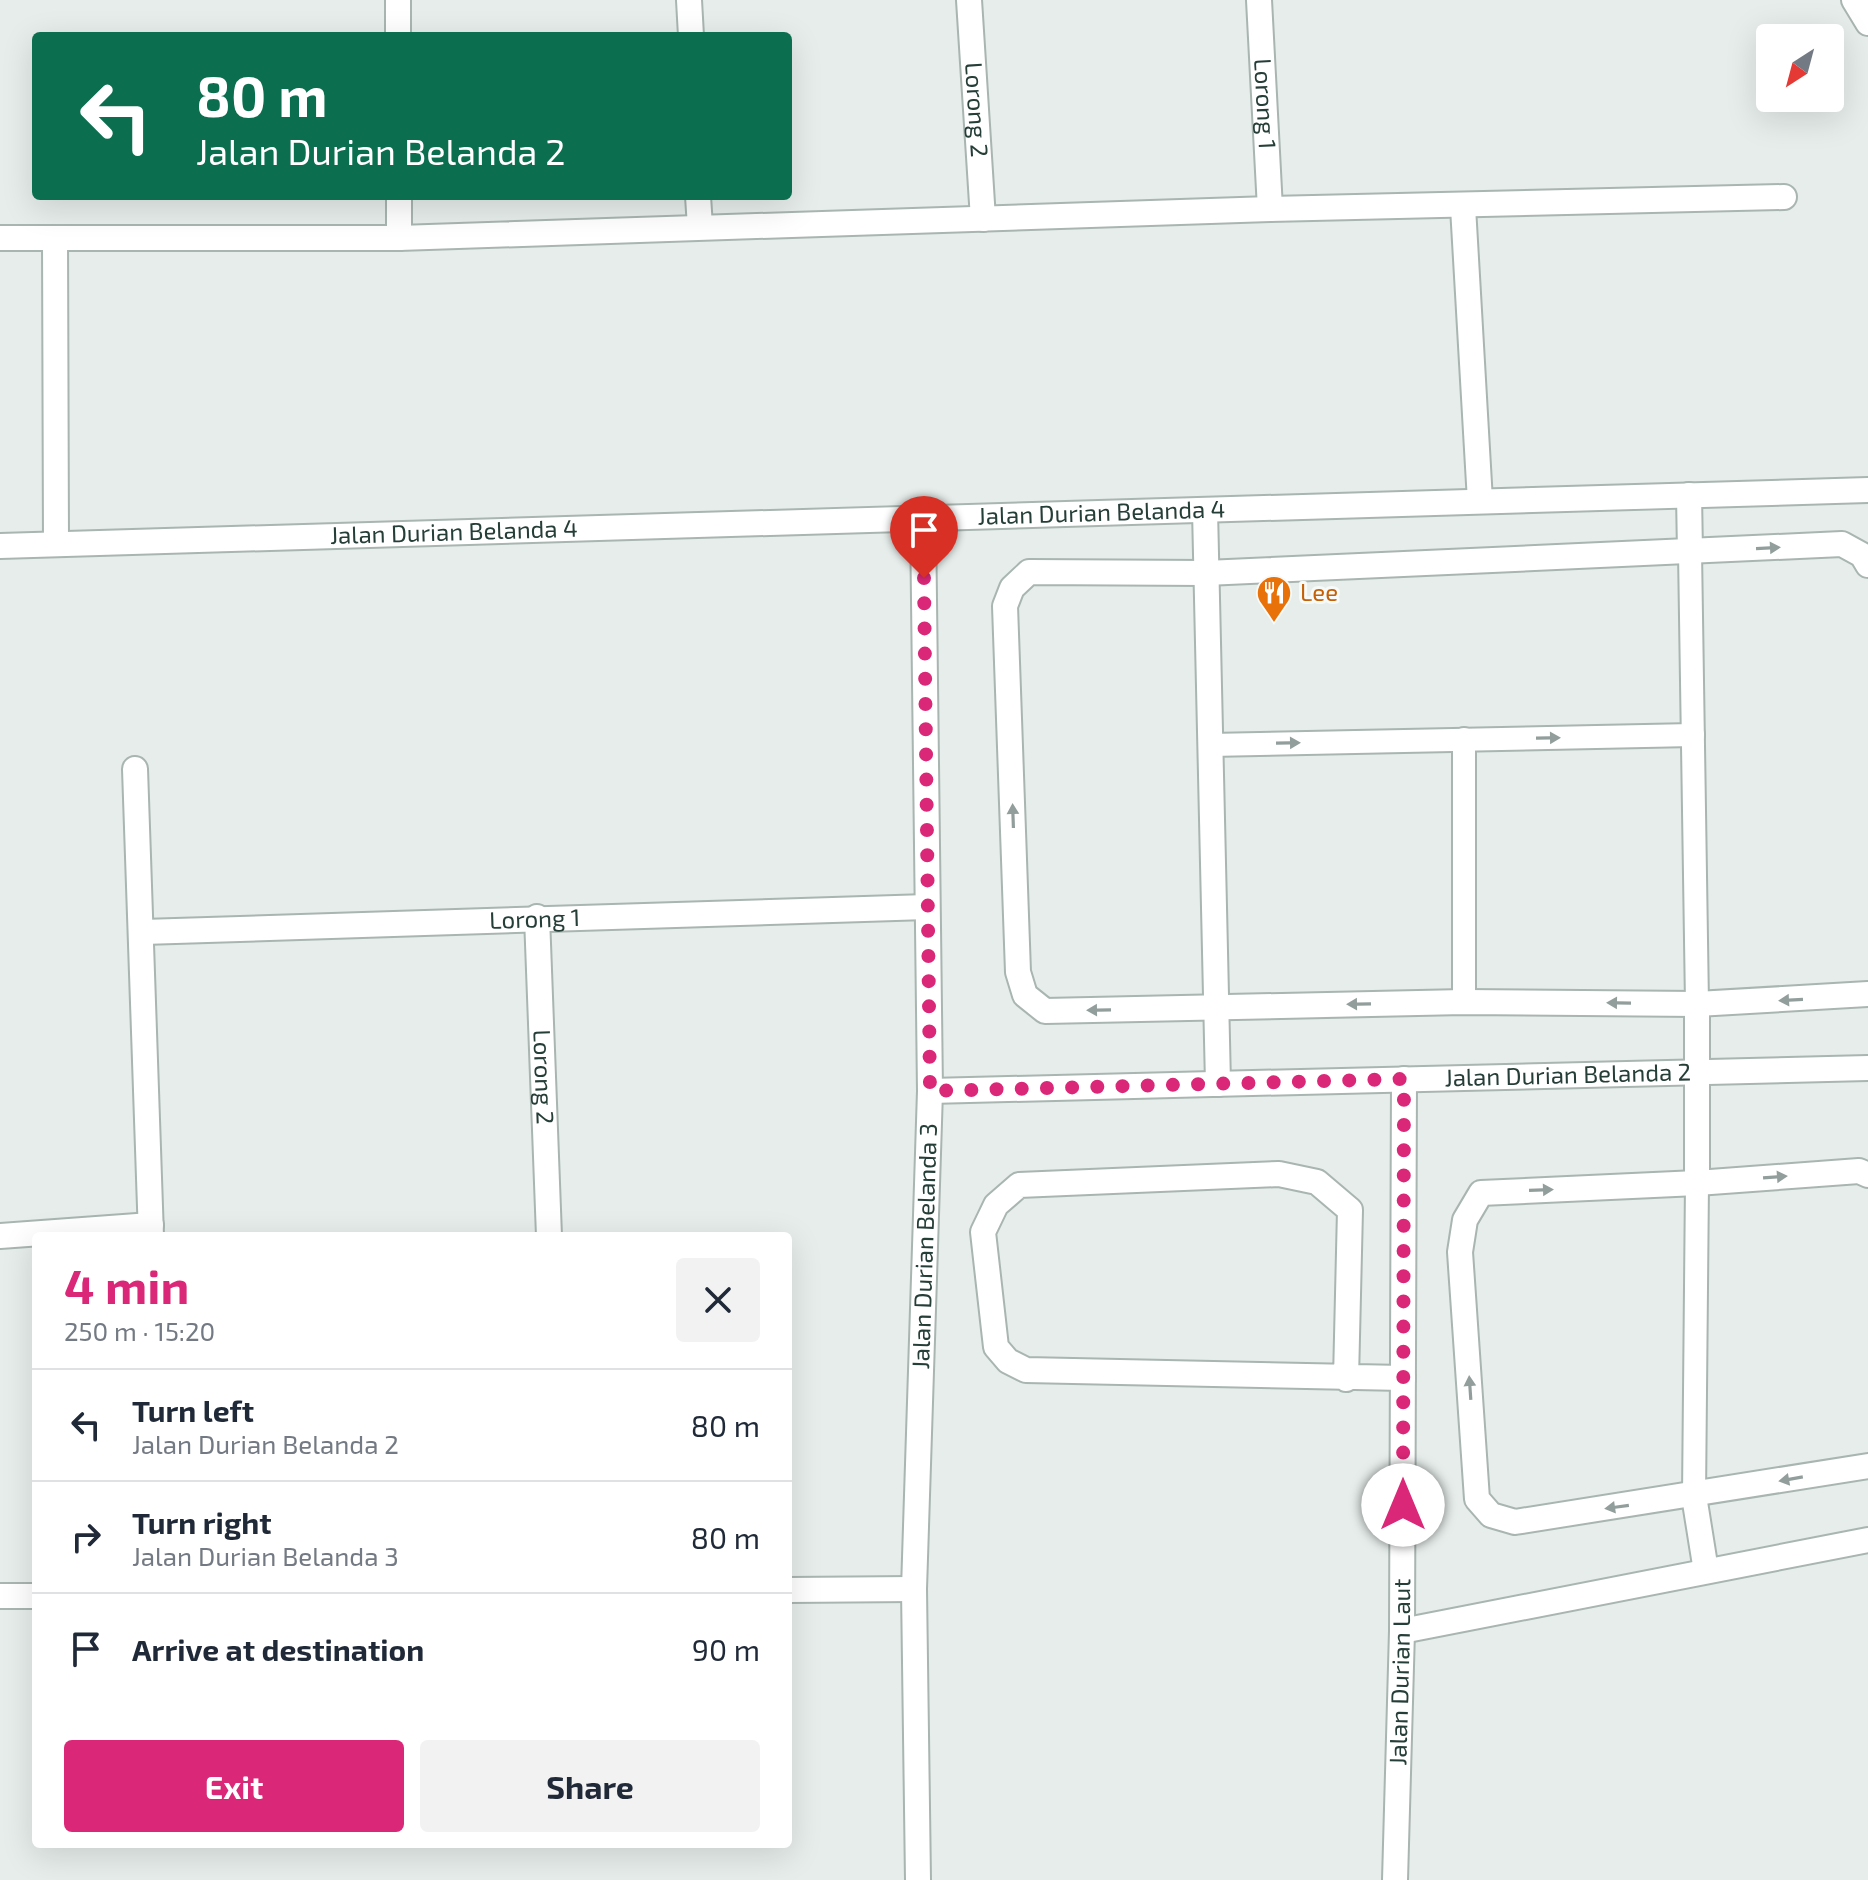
<!DOCTYPE html>
<meta charset="utf-8">
<style>
:root{--surface:#fff;--page:#f2f2f3;--text:#1f2937;--muted:#747a83;--line:#e0e1e3;--accent:#db2777}
body{margin:0;font-family:"Exo 2",sans-serif;background:var(--page);color:var(--text);height:100vh;display:flex;flex-direction:column;font-size:30px;white-space:nowrap}
*{box-sizing:border-box;margin:0}
p{font-size:26px;color:var(--muted)}
.icon{flex:none;width:44px;height:44px;fill:none;stroke:currentColor;stroke-width:2;stroke-linecap:round;stroke-linejoin:round}
.map{position:relative;flex:1;overflow:hidden}
.details{position:absolute;left:32px;top:1232px;width:760px;height:616px;display:flex;flex-direction:column;background:var(--surface);border-radius:8px;box-shadow:0 8px 32px #0002}
.details>*{flex:none}
.hud{position:absolute;left:32px;top:32px;width:760px;height:168px;border-radius:8px;box-shadow:0 8px 32px #0002;background:#0b6e4f;color:#fff;overflow:hidden}
.needle{width:52px;rotate:216deg}
.fabs{position:absolute;left:1756px;top:24px;display:grid;gap:16px}
.fabs a{display:grid;place-items:center;width:88px;height:88px;border-radius:8px;background:var(--surface);box-shadow:0 8px 32px #0002;font-size:40px}
.pin{position:absolute;display:grid;place-items:center;width:68px;height:68px;color:#fff;margin:-82px -34px;border-radius:50% 50% 50% 0;rotate:-45deg;box-shadow:0 0 8px #0007}
.pin .icon{rotate:45deg}
.me{position:absolute;width:88px;margin:-44px;rotate:0deg;stroke-linejoin:round;filter:drop-shadow(0 0 6px #0008)}
.turn{display:flex;align-items:center;gap:28px;height:168px;padding:0 32px;font-size:36px}
.turn .icon{width:104px;height:104px;stroke-width:2.5}
.turn b{display:block;font-size:56px;line-height:68px}
.round{display:grid;place-items:center;flex:none;width:84px;height:84px;border-radius:8px;background:var(--page)}
.summary{display:flex;align-items:center;justify-content:space-between;height:136px;padding:0 32px}
h1{font-size:48px;font-weight:700;line-height:60px;color:var(--accent)}
.button{display:flex;gap:16px;margin-top:auto;padding:16px 32px}
.button a{flex:1;height:92px;border-radius:8px;background:var(--accent);color:#fff;font-size:32px;font-weight:700;line-height:92px;text-align:center}
.button a+a{background:var(--page);color:var(--text)}
ul{padding:0;list-style:none}
li{display:flex;align-items:center;gap:24px;height:112px;padding:0 32px;border-top:2px solid var(--line)}
li div{flex:1}
li b{display:block;font-size:30px}
li em{font-style:normal}
.map>svg:first-child{display:block}
.lines{fill:none;stroke-linecap:round;stroke-linejoin:round}
.lane-casing{stroke:#a9b5b1;stroke-width:26}
.street-casing{stroke:#a9b5b1;stroke-width:28}
.lane{stroke:#fff;stroke-width:22}
.street{stroke:#fff;stroke-width:24}
.oneway{fill:#929e9c}
.route{stroke:#db2777;stroke-width:14;stroke-dasharray:0 25.2}
.labels{text-anchor:middle;stroke-width:6;stroke-linejoin:round;paint-order:stroke}
.street-label{font-size:24px;fill:#263e38;stroke:#f6faf8}
.food-label{font-size:24px;fill:#c56008;stroke:#f6faf8;text-anchor:start}
</style>
<div class="map">
<svg width="1868" height="1880" viewBox="0 0 1868 1880">
<rect width="100%" height="100%" fill="#e6edea"/>
<g class="lines">
<defs>
<g id="lane">
<path d="M1690,552L1697,1004"/>
<path d="M1464,739V1002"/>
<path d="M1210,745L1693,735"/>
<path d="M1694,1496L1697,1183"/>
</g>
<g id="street">
<path d="M398,0V36"/>
<path d="M689,0L691,36"/>
<path id="s1" d="M969,0L983,219"/>
<path id="s2" d="M1259,0L1270,209"/>
<path d="M1854,0L1868,23"/>
<path d="M399,196V238"/>
<path d="M698,196L700,227"/>
<path d="M1463,207L1480,501"/>
<path d="M0,238H399L1270,209L1784,197"/>
<path d="M55,238L56,544"/>
<path d="M1689,495L1690,552"/>
<path d="M1205,510L1218,1084"/>
<path id="s3" d="M0,546L1868,490"/>
<path d="M1868,565L1862,555L1842,544L1206,573L1029,572L1012,588L1005,606L1018,972L1025,995L1045,1011L1464,1002L1697,1004L1868,994"/>
<path d="M135,769L151,1236"/>
<path id="s4" d="M537,917L549,1236"/>
<path id="s5" d="M143,932L927,907"/>
<path id="s6" d="M930,1091L1868,1068"/>
<path d="M1868,1175L1859,1171L1697,1183L1481,1193L1465,1220L1460,1252L1477,1499L1491,1515L1515,1522L1868,1466"/>
<path d="M1697,1183V1004"/>
<path d="M0,1236L151,1225"/>
<path d="M1346,1379L1350,1210L1317,1182L1279,1174L1019,1185L996,1205L983,1232L996,1347L1008,1361L1026,1370L1403,1378"/>
<path d="M1694,1496L1706,1571"/>
<path d="M788,1590L914,1589"/>
<path d="M0,1596H36"/>
<path d="M1402,1631L1868,1540"/>
<path id="s7" d="M918,1880L914,1589L930,1091L923,518"/>
<path id="s8" d="M1395,1880L1402,1631L1404,1079"/>
</g>
</defs>
<use href="#lane" class="lane-casing"/>
<use href="#street" class="street-casing"/>
<use href="#lane" class="lane"/>
<use href="#street" class="street"/>
</g>
<defs><path id="oneway-solid" d="M-6-.8H1V-3.2L6.5 0L1 3.2V.8H-6Z" transform="scale(2)"/></defs>
<g class="oneway">
<use href="#oneway-solid" transform="translate(1768 548) rotate(-3)"/>
<use href="#oneway-solid" transform="translate(1548 738) rotate(-1)"/>
<use href="#oneway-solid" transform="translate(1288 743) rotate(-1)"/>
<use href="#oneway-solid" transform="translate(1013 816) rotate(-92)"/>
<use href="#oneway-solid" transform="translate(1791 1000) rotate(177)"/>
<use href="#oneway-solid" transform="translate(1619 1003) rotate(-179)"/>
<use href="#oneway-solid" transform="translate(1359 1004) rotate(179)"/>
<use href="#oneway-solid" transform="translate(1099 1010) rotate(179)"/>
<use href="#oneway-solid" transform="translate(1775 1177) rotate(-4)"/>
<use href="#oneway-solid" transform="translate(1541 1190) rotate(-2)"/>
<use href="#oneway-solid" transform="translate(1470 1388) rotate(-94)"/>
<use href="#oneway-solid" transform="translate(1791 1479) rotate(170)"/>
<use href="#oneway-solid" transform="translate(1617 1507) rotate(172)"/>
</g>
<g class="lines">
<path class="route" d="M924,578L930,1091L1404,1079L1403,1505"/>
</g>
<defs>
<symbol id="restaurant-pin" viewBox="-11 -11 22 30"><path d="M0 17L-7.5 6A9.5 9.5 0 1 1 7.5 6Z" fill="#e8710a" stroke="#f6faf8"/><path d="M-5-6h1v4h1v-4h1v4h1v-4h1v5L-1.5 .5V6h-2V.5L-5-1ZM5-6V6H3V1.5H1.5Q1.5-4 5-6Z" fill="#fff"/></symbol>
</defs>
<g fill-rule="evenodd">
<use href="#restaurant-pin" x="1254" y="573" width="40" height="54"/>
</g>
<g class="labels">
<g class="street-label">
<text dy="8" stroke="none"><textPath href="#s2" startOffset="104">Lorong 1</textPath></text>
<text dy="8" stroke="none"><textPath href="#s1" startOffset="110">Lorong 2</textPath></text>
<text dy="8" stroke="none"><textPath href="#s3" startOffset="1102">Jalan Durian Belanda 4</textPath></text>
<text dy="8" stroke="none"><textPath href="#s3" startOffset="454">Jalan Durian Belanda 4</textPath></text>
<text dy="8" stroke="none"><textPath href="#s5" startOffset="392">Lorong 1</textPath></text>
<text dy="8" stroke="none"><textPath href="#s6" startOffset="638">Jalan Durian Belanda 2</textPath></text>
<text dy="8" stroke="none"><textPath href="#s4" startOffset="160">Lorong 2</textPath></text>
<text dy="8" stroke="none"><textPath href="#s7" startOffset="634">Jalan Durian Belanda 3</textPath></text>
<text dy="8" stroke="none"><textPath href="#s8" startOffset="208">Jalan Durian Laut</textPath></text>
</g>
<g class="food-label">
<text x="1300" y="601">Lee</text>
</g>
</g>
</svg>
<div class="fabs">
<a><svg class="needle" viewBox="-14 -14 28 28"><path d="M0-13l5 13h-10z" fill="#e53935"/><path d="M0 13l5-13h-10z" fill="#747a83"/></svg></a>
</div>
<div class="pin" style="left:924px;top:578px;background:#d93025"><svg class="icon" aria-label="arrive" viewBox="0 0 24 24"><path d="M6 21V4h12l-3 4 3 4H6"/></svg></div>
<svg class="me" style="left:1403px;top:1505px" viewBox="-20 -20 40 40"><circle r="19" fill="#fff"/><path d="M0-13L10 11 0 6-10 11z" fill="#db2777"/></svg>
<div class="hud">
<div class="turn"><svg class="icon" aria-label="left" viewBox="0 0 24 24"><path d="M17 20v-9H6M10 6l-5 5 5 5"/></svg><div><b>80 m</b>Jalan Durian Belanda 2</div></div>
</div>
<section class="details">
<div class="summary"><div><h1>4 min</h1><p>250 m · 15:20</p></div><a class="round"><svg class="icon" aria-label="close" viewBox="0 0 24 24"><path d="M6 6l12 12M18 6L6 18"/></svg></a></div>
<ul>
<li><svg class="icon" aria-label="left" viewBox="0 0 24 24"><path d="M17 20v-9H6M10 6l-5 5 5 5"/></svg><div><b>Turn left</b><p>Jalan Durian Belanda 2</p></div><em>80 m</em></li>
<li><svg class="icon" aria-label="right" viewBox="0 0 24 24"><path d="M7 20v-9h11M14 6l5 5-5 5"/></svg><div><b>Turn right</b><p>Jalan Durian Belanda 3</p></div><em>80 m</em></li>
<li><svg class="icon" aria-label="arrive" viewBox="0 0 24 24"><path d="M6 21V4h12l-3 4 3 4H6"/></svg><div><b>Arrive at destination</b></div><em>90 m</em></li>
</ul>
<div class="button"><a>Exit</a><a>Share</a></div>
</section>
</div>
